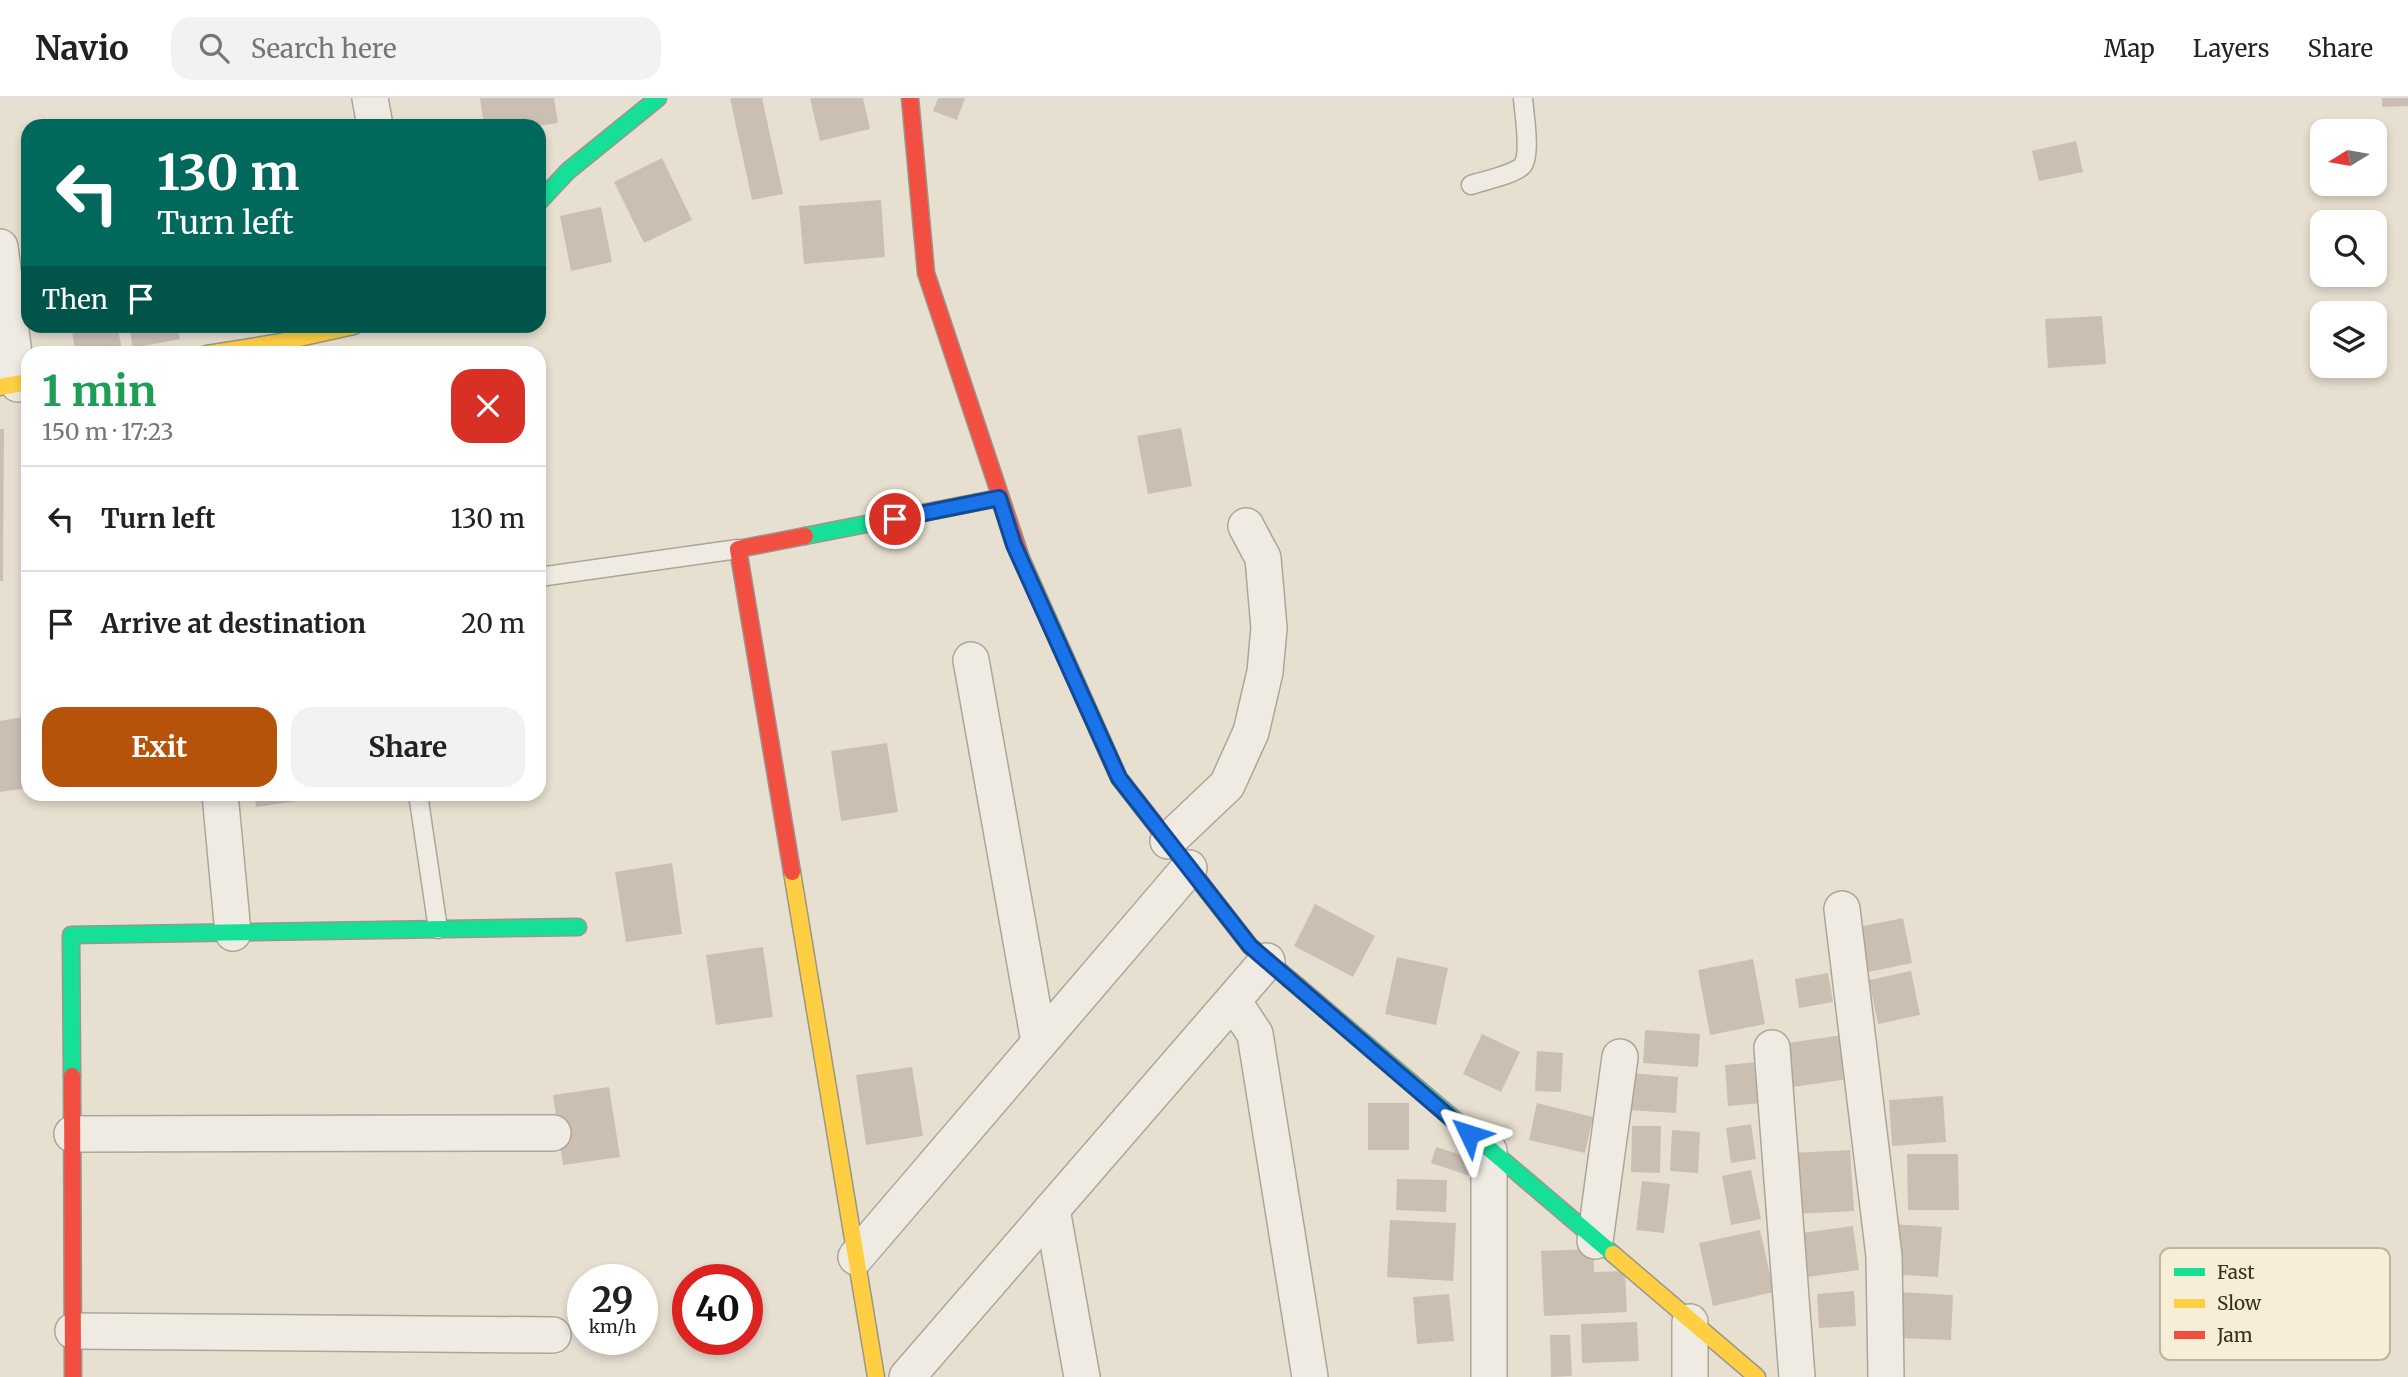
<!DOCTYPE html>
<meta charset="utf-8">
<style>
:root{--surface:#fff;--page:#f2f2f2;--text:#222;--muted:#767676;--line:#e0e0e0;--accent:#b45309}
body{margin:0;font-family:Merriweather,serif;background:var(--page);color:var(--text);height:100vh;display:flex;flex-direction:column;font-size:26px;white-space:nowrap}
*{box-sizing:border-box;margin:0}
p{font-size:23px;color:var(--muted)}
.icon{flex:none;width:38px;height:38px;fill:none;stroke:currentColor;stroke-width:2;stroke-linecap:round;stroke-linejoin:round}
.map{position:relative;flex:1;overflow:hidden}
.drawer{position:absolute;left:21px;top:248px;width:525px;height:455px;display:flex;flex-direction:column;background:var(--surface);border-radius:21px;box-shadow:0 4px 10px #0003}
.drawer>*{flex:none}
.top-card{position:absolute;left:21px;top:21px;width:525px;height:214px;border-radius:21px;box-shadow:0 4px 10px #0003;background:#00695c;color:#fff;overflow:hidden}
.needle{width:46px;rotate:259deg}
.buttons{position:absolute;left:2310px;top:21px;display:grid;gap:14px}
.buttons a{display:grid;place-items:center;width:77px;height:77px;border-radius:14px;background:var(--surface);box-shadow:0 4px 10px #0003;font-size:35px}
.speed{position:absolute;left:567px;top:1166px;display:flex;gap:14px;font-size:35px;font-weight:700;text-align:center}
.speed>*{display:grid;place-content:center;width:91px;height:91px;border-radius:50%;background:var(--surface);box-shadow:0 4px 10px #0003;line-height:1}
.speed small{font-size:18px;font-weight:400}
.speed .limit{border:10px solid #d22;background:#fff;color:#111}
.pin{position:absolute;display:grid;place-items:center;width:60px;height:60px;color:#fff;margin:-30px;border:4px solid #fff;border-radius:50%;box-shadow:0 2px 7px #0007}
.me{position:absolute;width:77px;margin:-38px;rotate:311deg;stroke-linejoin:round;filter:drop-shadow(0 0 5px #0008)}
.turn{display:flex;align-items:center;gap:24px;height:147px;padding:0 21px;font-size:32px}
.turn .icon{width:91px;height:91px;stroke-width:2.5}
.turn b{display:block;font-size:49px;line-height:60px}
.then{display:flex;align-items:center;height:66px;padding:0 21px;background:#0003;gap:14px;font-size:26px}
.round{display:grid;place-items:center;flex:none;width:74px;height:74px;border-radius:21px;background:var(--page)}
.head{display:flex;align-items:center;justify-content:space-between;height:119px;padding:0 21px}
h1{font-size:42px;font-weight:700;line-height:52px;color:#1e9e55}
.cta{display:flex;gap:14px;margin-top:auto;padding:14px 21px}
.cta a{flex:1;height:80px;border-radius:21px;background:var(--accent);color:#fff;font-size:28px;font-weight:700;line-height:80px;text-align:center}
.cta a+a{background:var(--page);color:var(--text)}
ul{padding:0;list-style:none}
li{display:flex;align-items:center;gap:21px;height:105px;padding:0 21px;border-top:2px solid var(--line)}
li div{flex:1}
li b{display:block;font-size:26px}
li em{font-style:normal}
header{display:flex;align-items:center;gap:42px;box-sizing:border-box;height:98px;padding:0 35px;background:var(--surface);border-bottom:2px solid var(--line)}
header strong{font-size:33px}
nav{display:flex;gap:38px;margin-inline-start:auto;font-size:24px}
.search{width:490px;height:63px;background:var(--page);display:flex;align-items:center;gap:18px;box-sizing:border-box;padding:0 24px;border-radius:21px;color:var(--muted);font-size:26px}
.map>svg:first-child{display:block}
.building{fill:#cbbfb2}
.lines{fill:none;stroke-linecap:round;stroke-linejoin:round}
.lane-casing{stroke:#ada599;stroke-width:21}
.street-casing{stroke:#ada599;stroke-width:38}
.fast-casing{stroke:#9c958a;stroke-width:19}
.slow-casing{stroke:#9c958a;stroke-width:19}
.jam-casing{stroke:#9c958a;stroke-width:19}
.lane{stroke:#efebe3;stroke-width:18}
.street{stroke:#efebe3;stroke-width:35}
.fast{stroke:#16e098;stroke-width:16}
.slow{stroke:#ffcf43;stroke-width:16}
.jam{stroke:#f24e42;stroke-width:16}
.route-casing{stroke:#114b97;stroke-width:18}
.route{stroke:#1a73e8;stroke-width:12}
.key{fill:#f7eed8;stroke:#bfb4a1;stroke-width:2}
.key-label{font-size:19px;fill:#3d2e20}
</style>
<header>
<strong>Navio</strong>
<div class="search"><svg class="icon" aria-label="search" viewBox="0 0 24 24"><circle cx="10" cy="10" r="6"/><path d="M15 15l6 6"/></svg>Search here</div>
<nav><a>Map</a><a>Layers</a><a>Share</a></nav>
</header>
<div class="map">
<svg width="2408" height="1279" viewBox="0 0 2408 1279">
<rect width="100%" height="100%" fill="#e7e0d1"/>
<g class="building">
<path d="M480,0H554L558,25L538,28H484Z"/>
<path d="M730,0H762L783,96L752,102Z"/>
<path d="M810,0H863L870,31L820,43Z"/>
<path d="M938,0H965L957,22L933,13Z"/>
<path d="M2382,0H2408V8L2382,9Z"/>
<path d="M2076,43L2083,74L2039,83L2032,53Z"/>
<path d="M662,60L692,122L644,145L614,84Z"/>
<path d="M881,102L885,159L804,166L799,108Z"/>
<path d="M601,109L612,164L571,173L560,118Z"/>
<path d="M2102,218L2106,266L2048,270L2045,221Z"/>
<path d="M71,228H117L122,251L99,256H76Z"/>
<path d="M129,228H177L180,241L133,250Z"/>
<path d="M1181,330L1192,388L1148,396L1137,338Z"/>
<path d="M0,331H4L3,483H0Z"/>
<path d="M28,618V690L0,694V623Z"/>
<path d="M887,645L898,714L841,723L831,653Z"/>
<path d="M254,696H312L313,701L256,709Z"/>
<path d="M672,765L682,836L626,844L615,774Z"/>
<path d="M1315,806L1375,838L1353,879L1294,848Z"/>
<path d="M1903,820L1912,865L1868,874L1858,829Z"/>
<path d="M763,849L773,919L716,927L706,857Z"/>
<path d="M1397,859L1448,870L1436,927L1385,916Z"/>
<path d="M1753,861L1765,926L1710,937L1698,872Z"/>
<path d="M1911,873L1920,917L1878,926L1869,882Z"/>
<path d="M1828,875L1833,904L1799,910L1795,881Z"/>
<path d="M1645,932L1700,936L1698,969L1643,965Z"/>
<path d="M1482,936L1520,954L1501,994L1463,976Z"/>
<path d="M1843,937L1849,981L1793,989L1787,945Z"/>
<path d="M1537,953L1563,955L1561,994L1535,993Z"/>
<path d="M1759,964L1762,1005L1728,1008L1725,967Z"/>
<path d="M912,969L923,1038L866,1047L856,977Z"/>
<path d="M1631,975L1678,979L1676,1015L1628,1012Z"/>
<path d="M609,989L620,1059L563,1067L553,997Z"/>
<path d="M1943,998L1946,1044L1892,1048L1889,1002Z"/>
<rect x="1368" y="1005" width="41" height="47"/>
<path d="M1537,1005L1593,1019L1585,1055L1529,1042Z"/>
<path d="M1751,1026L1756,1061L1731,1065L1726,1030Z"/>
<path d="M1632,1028H1661L1660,1075L1631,1074Z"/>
<path d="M1672,1032L1700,1034L1698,1075L1670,1073Z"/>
<path d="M1436,1049L1478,1062L1473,1079L1431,1065Z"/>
<path d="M1850,1052L1854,1113L1795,1116L1792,1055Z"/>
<path d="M1907,1056H1958L1959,1112H1908Z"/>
<path d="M1751,1072L1761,1121L1731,1127L1722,1078Z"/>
<path d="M1397,1081L1447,1082L1446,1114L1396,1112Z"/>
<path d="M1642,1083L1670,1086L1664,1135L1636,1132Z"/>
<path d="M1390,1122L1456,1125L1453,1183L1387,1179Z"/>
<path d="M1891,1126L1942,1129L1938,1179L1888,1176Z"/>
<path d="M1853,1128L1859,1172L1807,1179L1802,1135Z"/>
<path d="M1760,1132L1774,1194L1713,1208L1699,1145Z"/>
<path d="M1594,1151V1174L1625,1173L1627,1214L1544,1218L1541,1153Z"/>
<path d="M1854,1193L1856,1228L1819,1230L1817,1196Z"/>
<path d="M1898,1194L1953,1197L1951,1242L1896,1240Z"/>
<path d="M1449,1196L1454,1243L1417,1246L1413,1199Z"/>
<path d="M1637,1224L1639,1263L1582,1265L1581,1226Z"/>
<path d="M1550,1237H1570L1572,1278L1551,1279Z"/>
</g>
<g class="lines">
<defs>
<g id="lane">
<path d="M1471,87C1483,83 1516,76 1523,67C1531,55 1524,15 1523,0"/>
<path d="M539,479L738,451"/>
<path d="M418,696L438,831"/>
</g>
<g id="street">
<path d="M370,0L375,28"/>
<path d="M0,149L18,286"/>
<path d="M971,562L1039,944"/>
<path d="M220,696L233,835"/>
<path d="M1168,743L1227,687L1251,634L1265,574L1269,530L1263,460L1246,428"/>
<path d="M1842,811L1884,1158L1886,1279"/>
<path d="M1233,903L1255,936L1310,1279"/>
<path d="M1772,950L1797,1279"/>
<path d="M72,1036L553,1035"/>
<path d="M1052,1111L1082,1279"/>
<path d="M1595,1143L1620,959"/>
<path d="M856,1159L1189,770"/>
<path d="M73,1233L553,1237"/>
<path d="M907,1279L1267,863"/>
<path d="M1489,1279V1053"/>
<path d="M1690,1279V1224"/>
</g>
<g id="fast">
<path d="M539,104L568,73L658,0"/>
<path d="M805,438L999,400"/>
<path d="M1299,889L1613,1156"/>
<path d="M72,978L71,837L578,829"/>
</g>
<g id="slow">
<path d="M207,256L281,244L354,228"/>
<path d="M0,289L28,284"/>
<path d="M1021,460L1119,680L1250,848L1299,889"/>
<path d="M792,774L876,1279"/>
<path d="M1613,1156L1757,1279"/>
</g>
<g id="jam">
<path d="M910,0L926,175L1021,460"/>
<path d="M792,774L738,451L805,438"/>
<path d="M72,978L73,1279"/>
</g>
</defs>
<use href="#lane" class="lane-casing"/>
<use href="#street" class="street-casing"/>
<use href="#fast" class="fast-casing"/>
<use href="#slow" class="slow-casing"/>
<use href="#jam" class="jam-casing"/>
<use href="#lane" class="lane"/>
<use href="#street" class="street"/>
<use href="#fast" class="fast"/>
<use href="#slow" class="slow"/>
<use href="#jam" class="jam"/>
</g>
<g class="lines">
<defs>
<path id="route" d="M895,421L999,400L1014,447L1119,680L1250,848L1469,1036"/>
</defs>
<use href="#route" class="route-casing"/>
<use href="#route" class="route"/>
</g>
<rect x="2160" y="1150" width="230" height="112" rx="10" class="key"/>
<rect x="2174" y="1170" width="31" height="8" fill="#16e098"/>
<rect x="2174" y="1201" width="31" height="9" fill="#ffcf43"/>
<rect x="2174" y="1233" width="31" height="8" fill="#f24e42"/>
<g class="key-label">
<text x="2217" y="1181">Fast</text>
<text x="2217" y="1212">Slow</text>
<text x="2217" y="1244">Jam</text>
</g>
</svg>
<div class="buttons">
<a><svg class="needle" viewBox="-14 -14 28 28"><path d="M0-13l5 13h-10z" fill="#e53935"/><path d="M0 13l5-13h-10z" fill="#767676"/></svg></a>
<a><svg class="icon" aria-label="search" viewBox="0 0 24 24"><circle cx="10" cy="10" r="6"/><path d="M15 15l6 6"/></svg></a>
<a><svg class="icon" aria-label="layers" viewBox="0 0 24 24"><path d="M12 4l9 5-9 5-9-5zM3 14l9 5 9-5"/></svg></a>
</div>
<div class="speed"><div>29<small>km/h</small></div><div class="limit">40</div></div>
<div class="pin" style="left:895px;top:421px;background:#d93025"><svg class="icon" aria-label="arrive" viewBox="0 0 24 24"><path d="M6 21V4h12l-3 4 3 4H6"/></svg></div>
<svg class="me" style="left:1469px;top:1036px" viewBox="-20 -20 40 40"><path d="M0-17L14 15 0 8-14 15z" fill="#1a73e8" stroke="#fff" stroke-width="4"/></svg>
<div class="top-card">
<div class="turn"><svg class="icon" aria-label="left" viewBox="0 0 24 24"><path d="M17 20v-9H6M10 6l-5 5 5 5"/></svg><div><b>130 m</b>Turn left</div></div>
<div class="then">Then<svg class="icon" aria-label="arrive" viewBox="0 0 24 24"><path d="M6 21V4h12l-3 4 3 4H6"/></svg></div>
</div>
<section class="drawer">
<div class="head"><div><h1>1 min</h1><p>150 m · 17:23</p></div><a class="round" style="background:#d93025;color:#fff"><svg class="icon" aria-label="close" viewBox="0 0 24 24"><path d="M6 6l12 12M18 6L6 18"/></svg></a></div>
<ul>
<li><svg class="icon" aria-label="left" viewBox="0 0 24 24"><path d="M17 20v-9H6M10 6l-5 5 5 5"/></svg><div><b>Turn left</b></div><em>130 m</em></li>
<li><svg class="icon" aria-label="arrive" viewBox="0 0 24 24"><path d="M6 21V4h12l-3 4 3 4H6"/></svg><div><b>Arrive at destination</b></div><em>20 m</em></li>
</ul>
<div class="cta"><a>Exit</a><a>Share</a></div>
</section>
</div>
